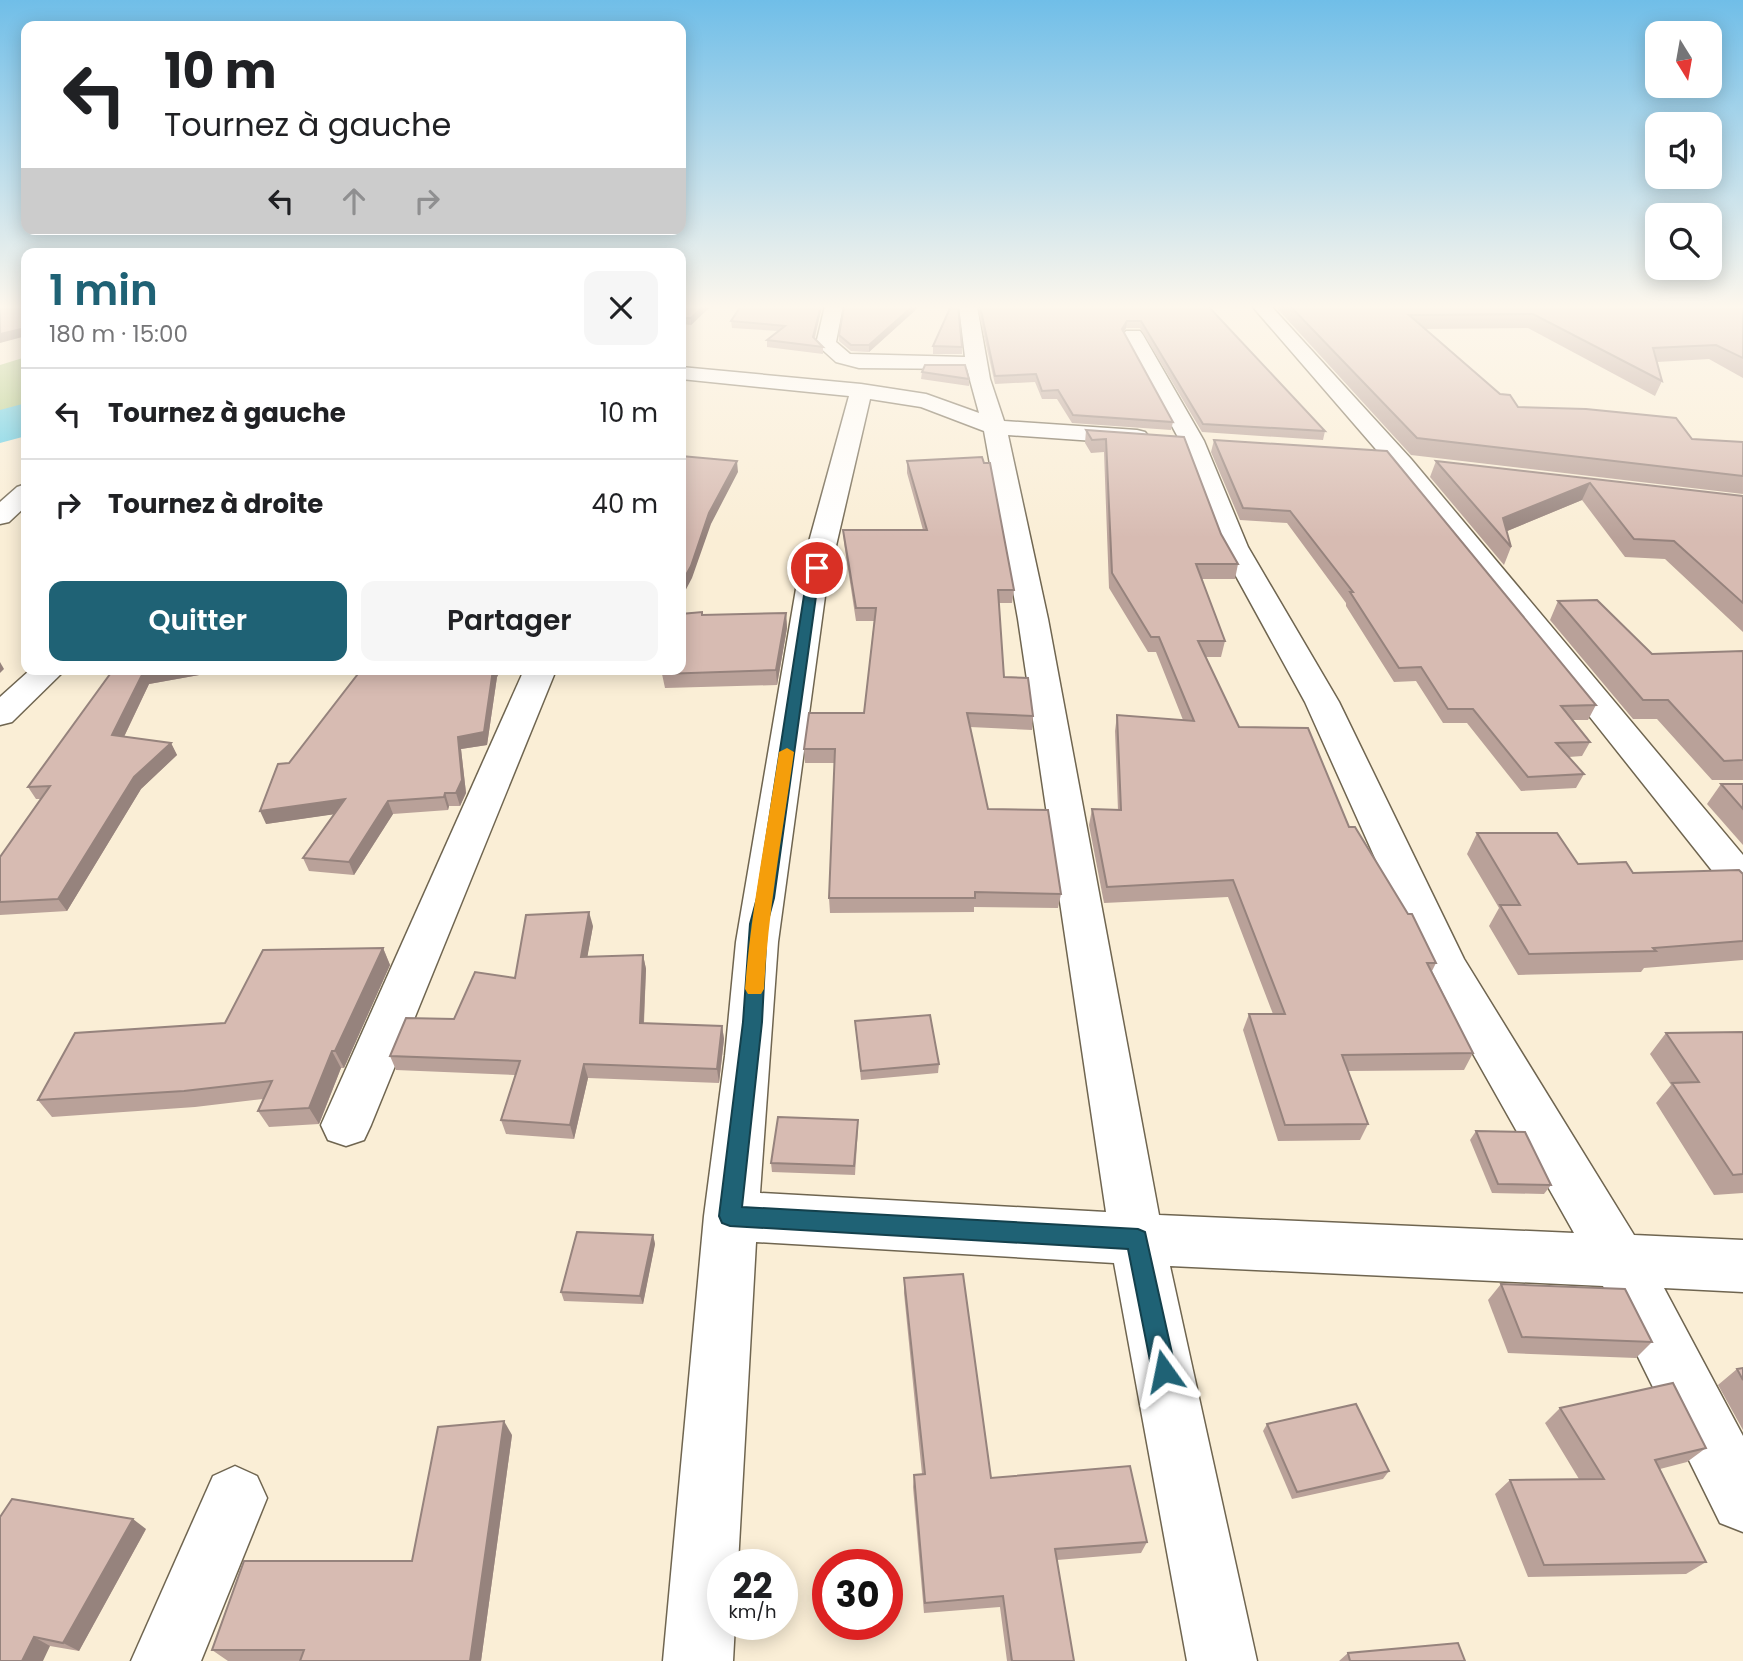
<!DOCTYPE html>
<html lang="fr">
<meta charset="utf-8">
<style>
:root{--surface:#fff;--page:#f6f6f6;--text:#202124;--muted:#757577;--line:#e0e0e0;--accent:#1f6275}
body{margin:0;font-family:Poppins,sans-serif;background:var(--page);color:var(--text);height:100vh;display:flex;flex-direction:column;font-size:26px;white-space:nowrap}
*{box-sizing:border-box;margin:0}
p{font-size:23px;color:var(--muted)}
.icon{flex:none;width:38px;height:38px;fill:none;stroke:currentColor;stroke-width:2;stroke-linecap:round;stroke-linejoin:round}
.map{position:relative;flex:1;overflow:hidden}
.side{position:absolute;left:21px;top:248px;width:665px;height:427px;display:flex;flex-direction:column;background:var(--surface);border-radius:14px;box-shadow:0 4px 18px #0003}
.side>*{flex:none}
.guide{position:absolute;left:21px;top:21px;width:665px;height:214px;border-radius:14px;box-shadow:0 4px 18px #0003;background:#fff;color:var(--text);overflow:hidden}
.needle{width:46px;rotate:169deg}
.tools{position:absolute;left:1645px;top:21px;display:grid;gap:14px}
.tools a{display:grid;place-items:center;width:77px;height:77px;border-radius:14px;background:var(--surface);box-shadow:0 4px 18px #0003;font-size:35px}
.speed{position:absolute;left:707px;top:1549px;display:flex;gap:14px;font-size:35px;font-weight:700;text-align:center}
.speed>*{display:grid;place-content:center;width:91px;height:91px;border-radius:50%;background:var(--surface);box-shadow:0 4px 18px #0003;line-height:1}
.speed small{font-size:18px;font-weight:400}
.speed .limit{border:10px solid #d22;background:#fff;color:#111}
.pin{position:absolute;display:grid;place-items:center;width:60px;height:60px;color:#fff;margin:-30px;border:4px solid #fff;border-radius:50%;box-shadow:0 2px 7px #0007}
.me{position:absolute;width:77px;margin:-38px;rotate:348deg;stroke-linejoin:round;filter:drop-shadow(0 0 5px #0008)}
.turn{display:flex;align-items:center;gap:24px;height:147px;padding:0 28px;font-size:32px}
.turn .icon{width:91px;height:91px;stroke-width:2.5}
.turn b{display:block;font-size:49px;line-height:60px}
.lanes{display:flex;align-items:center;height:66px;padding:0 28px;background:#0003;justify-content:center;gap:35px;direction:ltr}
.lanes .off{opacity:.35}
.round{display:grid;place-items:center;flex:none;width:74px;height:74px;border-radius:14px;background:var(--page)}
.overview{display:flex;align-items:center;justify-content:space-between;height:119px;padding:0 28px}
h1{font-size:42px;font-weight:600;line-height:52px;color:var(--accent)}
.primary-button{display:flex;gap:14px;margin-top:auto;padding:14px 28px}
.primary-button a{flex:1;height:80px;border-radius:14px;background:var(--accent);color:#fff;font-size:28px;font-weight:600;line-height:80px;text-align:center}
.primary-button a+a{background:var(--page);color:var(--text)}
ul{padding:0;list-style:none}
li{display:flex;align-items:center;gap:21px;height:91px;padding:0 28px;border-top:2px solid var(--line)}
li div{flex:1}
li b{display:block;font-size:26px}
li em{font-style:normal}
.map>svg:first-child{display:block}
.green{fill:#b3cd88}
.lines{fill:none;stroke-linecap:round;stroke-linejoin:round}
.river{fill:#5dcde7;fill-rule:evenodd}
.street-casing{stroke:#6f6550;stroke-width:3}
.street{fill:#fff;fill-rule:evenodd}
.wall{fill:#b9a199}
.shaded-wall{fill:#96837d}
.building{fill:#d7bbb2;stroke:#96837d;stroke-width:2}
.route{fill:#1f6275;stroke:#14404c;stroke-width:2}
.slow{fill:#f59e0b}
</style>
<div class="map">
<svg width="1743" height="1661" viewBox="0 0 1743 1661">
<rect width="100%" height="100%" fill="#faeed6"/>
<path class="green" d="M26,357V431L0,441V365Z"/>
<g class="lines">
<path class="river" d="M26,403V436L0,443V410Z"/>
<defs>
<g id="street">
<path d="M825,306H843L836,342L850,354L965,357L959,306H977L990,379L1004,421L1137,430L1145,432L1149,437L1145,442L1137,444L1008,435L1048,619L1159,1215L1574,1233L1423,965L1305,702L1220,547L1180,441L1123,335L1126,331H1140L1143,335L1204,441L1248,547L1339,702L1464,959L1634,1235L1743,1240V1292L1664,1288L1743,1436V1532L1720,1523L1603,1286L1170,1266L1257,1661H1187L1114,1263L756,1242L738,1564H723V1624H735L733,1661H663L704,1216L725,1056L736,942L796,589L849,396L681,379V367L861,384L926,394L979,413L967,369L859,368L836,362L816,344ZM870,399L921,407L984,431L1018,619L1106,1212L760,1193L778,942L826,589Z"/>
<path d="M1252,306H1271L1411,459L1743,855V896L1729,892L1393,469Z"/>
<path d="M26,484V506L9,522L0,524V502L17,487Z"/>
<path d="M30,670H65L12,722L0,725V697Z"/>
<path d="M524,670H556L371,1125L364,1140L346,1146L328,1140L321,1125Z"/>
<path d="M235,1466L257,1476L267,1498L201,1661H131L213,1476Z"/>
</g>
</defs>
<use href="#street" class="street-casing"/>
<use href="#street" class="street"/>
</g>
<g class="wall">
<path d="M681,306H711L691,325L681,324Z"/>
<path d="M741,306H822L815,338L823,347V354L767,347V340L778,331L732,328L731,321Z"/>
<path d="M920,306L869,352L851,351L839,341V335Z"/>
<path d="M977,306H1208L1325,431L1323,440L1202,432L1140,328H1126L1124,332L1173,422L1171,430L1072,423L1057,399H1042L1035,382L995,384Z"/>
<path d="M1275,306H1743V378L1709,359L1657,362L1662,381L1655,396L1528,328L1425,329L1500,394L1518,407L1692,439L1743,442V494L1411,455Z"/>
<path d="M933,346L962,347V354H933Z"/>
<path d="M922,372L969,379V386L921,379Z"/>
<path d="M1086,430L1184,437L1221,534L1238,564L1235,579H1201L1225,641L1221,657H1205L1239,727L1349,827L1436,963L1432,971L1473,1053L1464,1070L1348,1071L1368,1124L1360,1140L1278,1141L1243,1030L1249,1014H1273L1228,897L1104,903L1089,825L1092,809L1118,810L1115,731L1117,715L1183,720L1156,652H1148L1109,588L1104,452L1091,453L1085,443Z"/>
<path d="M1214,440L1596,705L1588,720H1572L1590,742L1582,756L1569,757L1584,774L1576,788L1521,791L1467,723H1443L1416,681L1394,682L1346,606V603L1287,523L1240,520L1211,452Z"/>
<path d="M907,461L1014,590L1012,603H999L1004,677L1033,716L1032,730L970,727L988,809L1061,894L1058,908L974,907V912L830,913L829,898L835,763H805L804,749L864,713L874,621H856L844,543L843,530H923L907,473Z"/>
<path d="M1436,461L1743,496V632L1665,559L1625,557L1582,500L1507,531L1511,547L1504,565L1430,477Z"/>
<path d="M1558,601L1652,654L1743,651V780H1712L1657,719H1633L1550,620Z"/>
<path d="M786,613L787,628L777,685L665,688L662,674L702,615Z"/>
<path d="M113,670H227L149,684L124,737L171,743L177,755L141,789L67,911L0,915V857L41,799H36L28,787Z"/>
<path d="M361,670H501L497,677L487,745L461,749L466,793L460,806H449L448,810L393,814L354,875L309,871L303,858L334,814L266,824L289,763Z"/>
<path d="M1721,784H1743V845L1707,804Z"/>
<path d="M1477,833L1578,864L1633,873L1743,874V960L1644,968L1641,972L1518,975L1489,926L1499,908L1467,854Z"/>
<path d="M593,926L587,957L643,955L646,969L644,1024L722,1026L724,1039L719,1083L588,1078L574,1139L506,1134L501,1120L515,1075L396,1070L390,1056L454,1019Z"/>
<path d="M383,948L390,965L344,1068H341L319,1124L269,1127L258,1111L263,1099L195,1107L52,1117L38,1100L225,1023Z"/>
<path d="M855,1021L939,1064L938,1073L861,1080Z"/>
<path d="M1743,1032V1193L1714,1195L1656,1103L1671,1085L1650,1054L1666,1033Z"/>
<path d="M858,1129L855,1175L772,1172L771,1163Z"/>
<path d="M1476,1131L1551,1185L1544,1194L1492,1193L1470,1140Z"/>
<path d="M653,1235L655,1244L643,1304L564,1301L561,1292Z"/>
<path d="M904,1278L991,1478L1147,1542L1141,1553L1057,1560L1074,1661H1007L1000,1607L924,1613L913,1487L914,1475L922,1474L904,1293Z"/>
<path d="M1501,1284L1652,1342L1636,1358L1508,1353L1488,1300Z"/>
<path d="M1743,1368V1430L1718,1385L1737,1369Z"/>
<path d="M1560,1408L1706,1448L1687,1462L1660,1469L1706,1562L1686,1574L1528,1577L1495,1494L1510,1480L1579,1479L1545,1423Z"/>
<path d="M1267,1424L1389,1471L1383,1479L1292,1499L1263,1431Z"/>
<path d="M512,1435L481,1661H228L212,1650L412,1561Z"/>
<path d="M146,1529L79,1651L50,1646L0,1661Z"/>
<path d="M1348,1653L1465,1661H1339Z"/>
</g>
<g class="shaded-wall">
<path d="M704,306H711L691,325V318Z"/>
<path d="M821,306H822L813,343V337Z"/>
<path d="M913,306H920L869,352V345Z"/>
<path d="M1127,321L1126,328L1121,336L1122,329Z"/>
<path d="M26,328V336L0,343V334Z"/>
<path d="M737,461L738,472L711,524L692,578L681,599V584L709,513Z"/>
<path d="M1590,483L1582,500L1500,534L1503,518Z"/>
<path d="M786,613L787,628L777,685L776,670Z"/>
<path d="M0,662L4,669L0,673Z"/>
<path d="M158,670H227L149,684L119,747L112,735L143,673Z"/>
<path d="M493,670H501L497,677L487,745L461,749L466,793L460,806L456,793L458,737Z"/>
<path d="M171,743L177,755L141,789L67,911L58,899L134,777Z"/>
<path d="M445,793L449,806L448,810L444,797Z"/>
<path d="M345,799L350,812L266,824L260,811Z"/>
<path d="M388,801L393,814L354,875L349,862Z"/>
<path d="M589,912L593,926L585,970L581,957Z"/>
<path d="M383,948L390,965L344,1068L335,1051Z"/>
<path d="M643,955L646,969L643,1037L640,1023Z"/>
<path d="M722,1026L724,1039L719,1083L717,1069Z"/>
<path d="M332,1051L341,1068L319,1124L309,1108Z"/>
<path d="M584,1064L588,1078L574,1139L570,1125Z"/>
<path d="M653,1235L655,1244L643,1304L640,1296Z"/>
<path d="M504,1421L512,1435L481,1661H470Z"/>
<path d="M133,1519L146,1529L79,1651L63,1643Z"/>
<path d="M34,1637L50,1646L43,1661H22Z"/>
</g>
<g class="building">
<path d="M0,306H26V328L0,334Z"/>
<path d="M681,306H704L691,318H681Z"/>
<path d="M741,306H821L813,337L823,347L767,340L785,326L731,321Z"/>
<path d="M844,306H913L869,345H851L839,335Z"/>
<path d="M951,306H958L962,347L933,346Z"/>
<path d="M980,306H1208L1325,431L1203,424L1141,321H1127L1122,329L1173,422L1073,415L1058,390L1042,391L1036,374L995,376Z"/>
<path d="M1290,306H1743V358L1716,345L1653,348L1662,381L1533,314L1409,315L1500,394L1510,395L1518,407L1586,409L1676,418L1692,439L1743,442V476L1417,438Z"/>
<path d="M925,365H965L969,379L922,372Z"/>
<path d="M1086,430L1184,437L1221,534L1238,564H1196L1225,641H1198L1239,727L1308,728L1349,827H1355L1408,914H1412L1436,963H1427L1473,1053L1342,1055L1368,1124L1285,1125L1249,1014H1285L1233,880L1107,887L1092,809L1121,810L1117,715L1194,721L1159,637H1151L1112,573L1106,439L1092,440Z"/>
<path d="M1214,440L1387,451L1596,705L1561,706L1590,742L1556,743L1584,774L1528,777L1473,709H1448L1421,667L1399,668L1350,592H1353L1290,511L1243,508Z"/>
<path d="M681,456L737,461L709,513L691,566L681,584Z"/>
<path d="M982,457L984,463H990L1014,590H998L1004,677L1028,678L1033,716L967,713L988,809L1048,810L1061,894L975,892V898H829L835,749H804L809,713H864L876,608H856L843,530H927L907,461Z"/>
<path d="M1436,461L1743,496V603L1674,541L1634,539L1590,483L1503,518L1511,547Z"/>
<path d="M1597,600L1652,654L1743,651V760L1724,761L1668,700H1643L1558,601Z"/>
<path d="M702,612V615L786,613L776,670L662,674V670H681V614Z"/>
<path d="M113,670H158L143,673L112,735L171,743L134,777L58,899L0,902V857L50,786L28,787Z"/>
<path d="M361,670H493L484,732L458,737L462,780L456,793H445L444,797L388,801L349,862L303,858L345,799L260,811L278,764L289,763Z"/>
<path d="M1721,784H1743V809Z"/>
<path d="M1477,833H1557L1578,864L1626,862L1633,873L1739,870L1743,874V941L1653,948L1656,951L1529,954L1500,905H1520Z"/>
<path d="M589,912L581,957L643,955L640,1023L722,1026L717,1069L584,1064L570,1125L501,1120L520,1061L390,1056L406,1018L454,1019L475,972L515,978L526,915Z"/>
<path d="M383,948L335,1051H332L309,1108L258,1111L272,1081L184,1091L38,1100L75,1033L225,1023L263,950Z"/>
<path d="M930,1015L939,1064L861,1071L855,1021Z"/>
<path d="M1743,1032V1174L1733,1175L1672,1083L1699,1082L1666,1033Z"/>
<path d="M778,1117L858,1120L854,1166L771,1163Z"/>
<path d="M1476,1131L1525,1132L1551,1185L1498,1184Z"/>
<path d="M577,1232L653,1235L640,1296L561,1292Z"/>
<path d="M963,1274L991,1478L1130,1466L1147,1542L1055,1549L1074,1661H1012L1003,1596L925,1603L914,1475L925,1474L904,1278Z"/>
<path d="M1501,1284L1625,1289L1652,1342L1522,1337Z"/>
<path d="M1743,1368V1380L1737,1369Z"/>
<path d="M1673,1383L1706,1448L1655,1460L1706,1562L1544,1565L1510,1480L1604,1479L1560,1408Z"/>
<path d="M1356,1404L1389,1471L1297,1492L1267,1424Z"/>
<path d="M504,1421L470,1661H300L304,1650H212L244,1561H412L438,1427Z"/>
<path d="M12,1499L133,1519L63,1643L34,1637L22,1661H0V1517Z"/>
<path d="M1458,1643L1465,1661H1350L1348,1653Z"/>
</g>
<linearGradient id="sky" x2="0" y2="1"><stop stop-color="#70bee8"/><stop offset="0.57" stop-color="#fdf7ed"/><stop offset="1" stop-color="#fdf7ed" stop-opacity="0"/></linearGradient>
<rect width="1743" height="538" fill="url(#sky)"/>
<path class="route" d="M817,565L822,568L817,589L774,898L767,924L762,1022L742,1207L1138,1229L1145,1232L1176,1371L1173,1380L1164,1383L1155,1380L1152,1371L1128,1249L730,1226L722,1223L719,1216L743,1022L750,924L757,898L805,589L811,568Z"/>
<path class="slow" d="M787,748L794,752C783,831 768,910 764,989L761,994H748L745,989C751,910 767,831 779,752Z"/>
</svg>
<div class="tools">
<a><svg class="needle" viewBox="-14 -14 28 28"><path d="M0-13l5 13h-10z" fill="#e53935"/><path d="M0 13l5-13h-10z" fill="#757577"/></svg></a>
<a><svg class="icon" aria-label="sound" viewBox="0 0 24 24"><path d="M4 9h4l5-4v14l-5-4H4zM17 9q2 3 0 6"/></svg></a>
<a><svg class="icon" aria-label="search" viewBox="0 0 24 24"><circle cx="10" cy="10" r="6"/><path d="M15 15l6 6"/></svg></a>
</div>
<div class="speed"><div>22<small>km/h</small></div><div class="limit">30</div></div>
<div class="pin" style="left:817px;top:568px;background:#d93025"><svg class="icon" aria-label="arrive" viewBox="0 0 24 24"><path d="M6 21V4h12l-3 4 3 4H6"/></svg></div>
<svg class="me" style="left:1164px;top:1371px" viewBox="-20 -20 40 40"><path d="M0-17L14 15 0 8-14 15z" fill="#1f6275" stroke="#fff" stroke-width="4"/></svg>
<div class="guide">
<div class="turn"><svg class="icon" aria-label="left" viewBox="0 0 24 24"><path d="M17 20v-9H6M10 6l-5 5 5 5"/></svg><div><b>10 m</b>Tournez à gauche</div></div>
<div class="lanes"><svg class="icon" aria-label="left" viewBox="0 0 24 24"><path d="M17 20v-9H6M10 6l-5 5 5 5"/></svg><svg class="icon off" aria-label="ahead" viewBox="0 0 24 24"><path d="M12 20V5M6 11l6-6 6 6"/></svg><svg class="icon off" aria-label="right" viewBox="0 0 24 24"><path d="M7 20v-9h11M14 6l5 5-5 5"/></svg></div>
</div>
<section class="side">
<div class="overview"><div><h1>1 min</h1><p>180 m · 15:00</p></div><a class="round"><svg class="icon" aria-label="close" viewBox="0 0 24 24"><path d="M6 6l12 12M18 6L6 18"/></svg></a></div>
<ul>
<li><svg class="icon" aria-label="left" viewBox="0 0 24 24"><path d="M17 20v-9H6M10 6l-5 5 5 5"/></svg><div><b>Tournez à gauche</b></div><em>10 m</em></li>
<li><svg class="icon" aria-label="right" viewBox="0 0 24 24"><path d="M7 20v-9h11M14 6l5 5-5 5"/></svg><div><b>Tournez à droite</b></div><em>40 m</em></li>
</ul>
<div class="primary-button"><a>Quitter</a><a>Partager</a></div>
</section>
</div>
